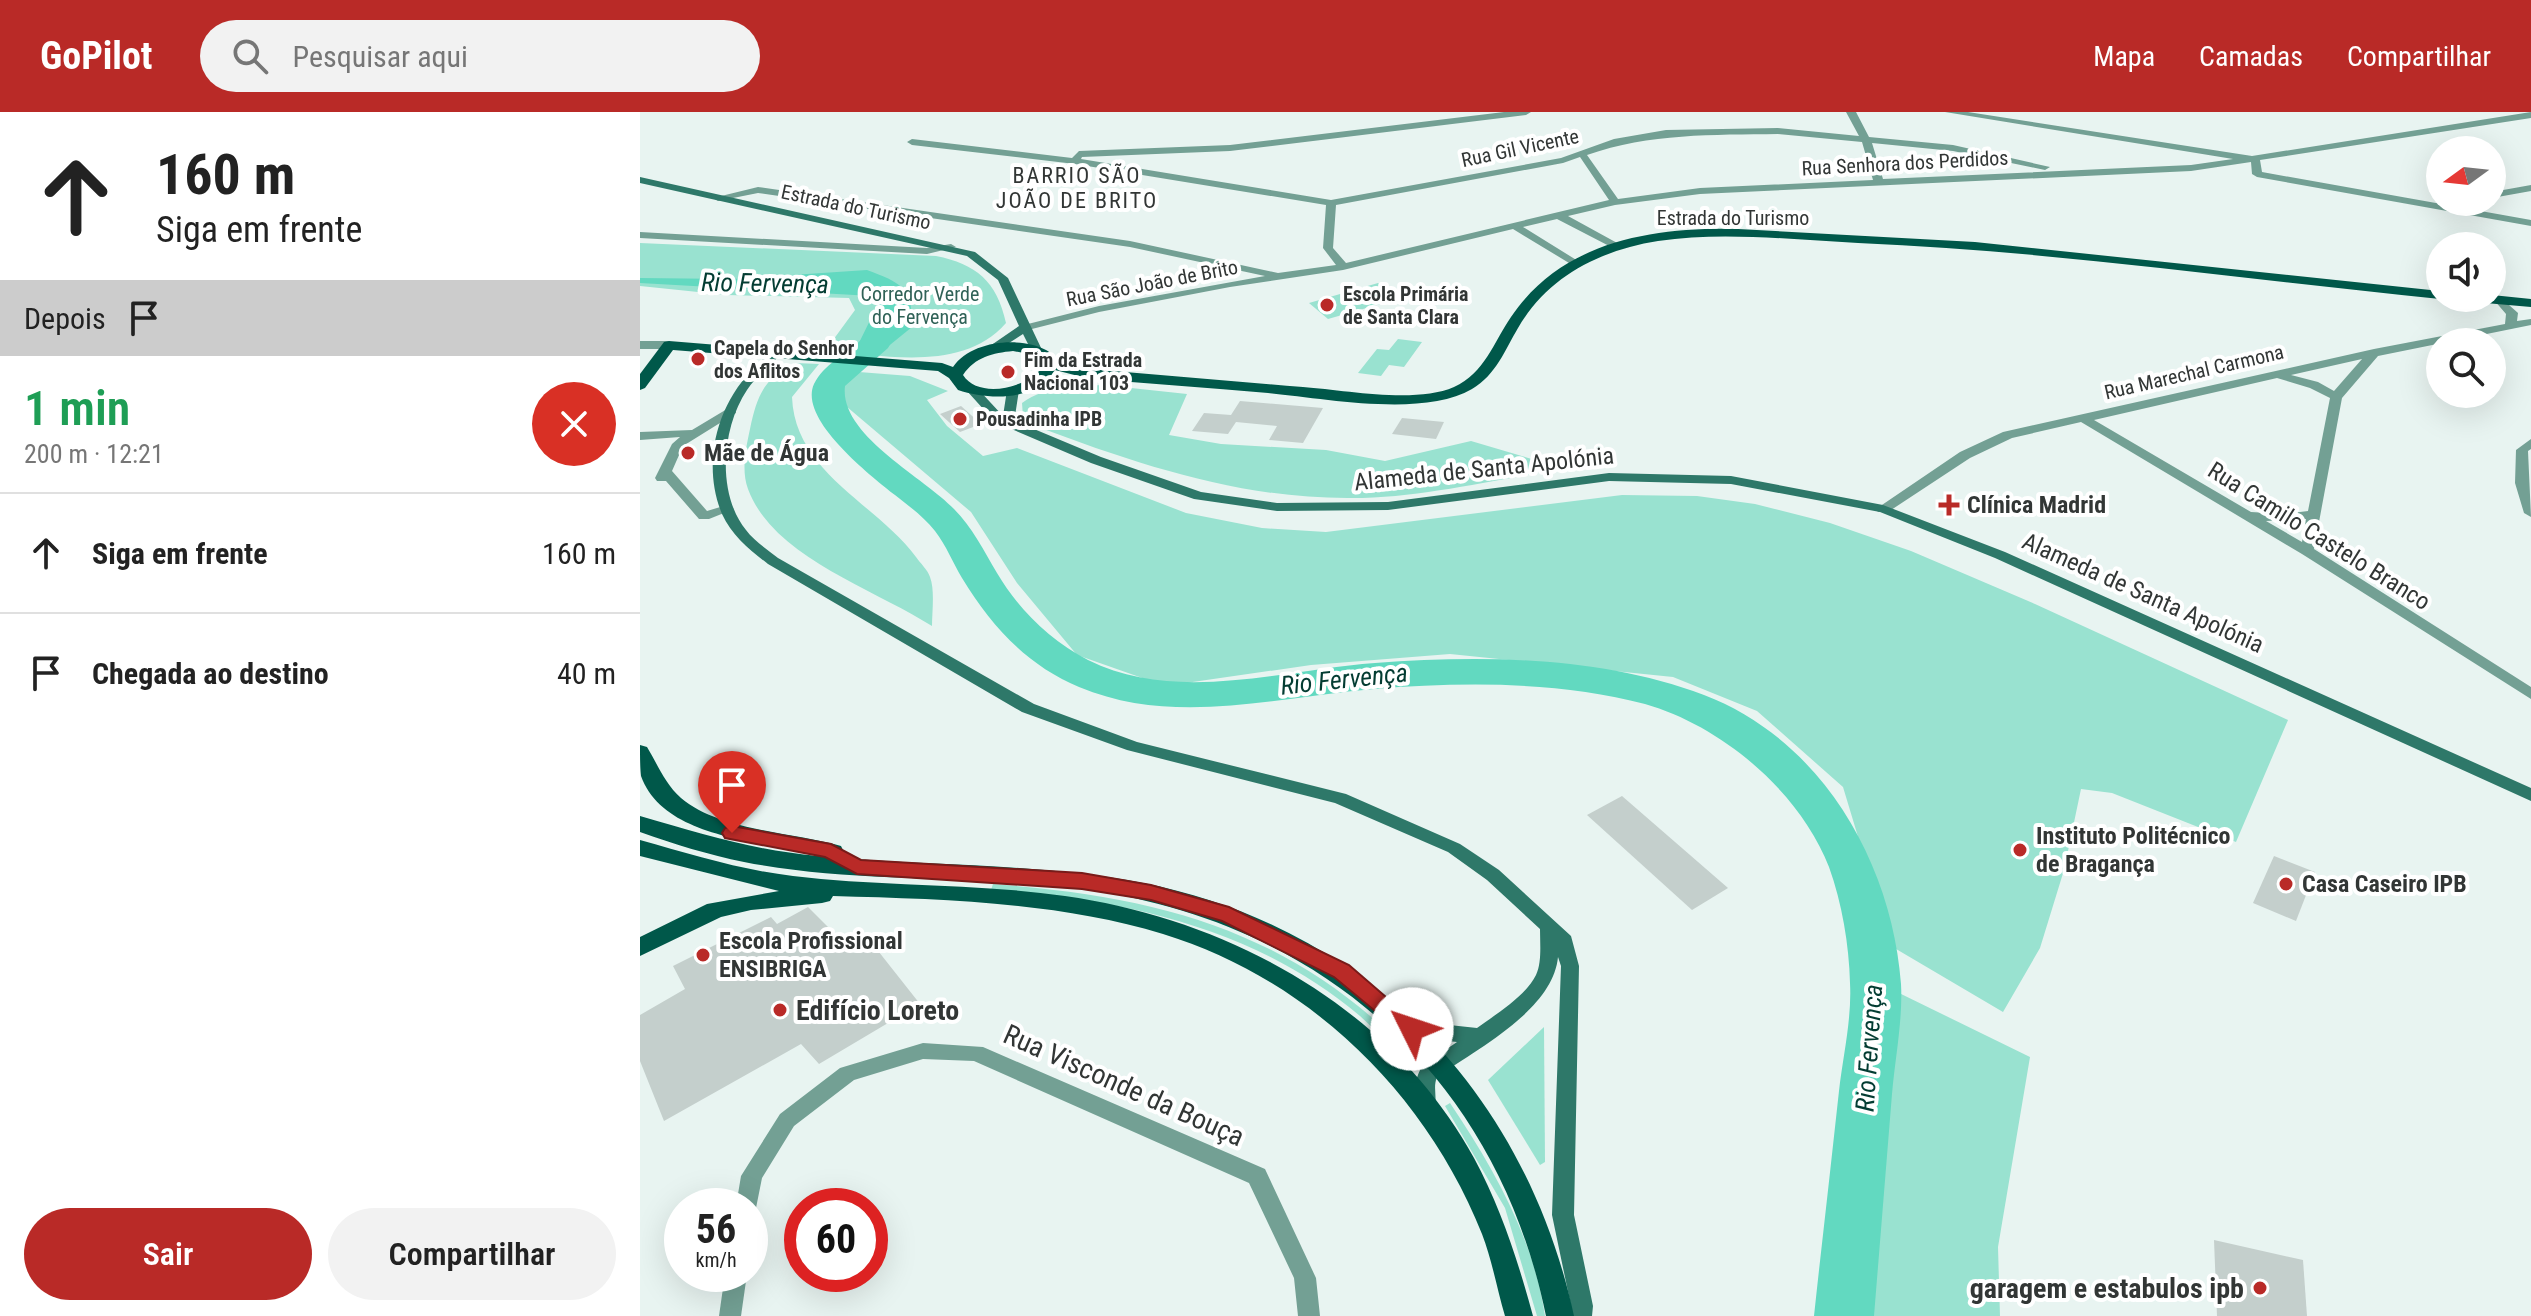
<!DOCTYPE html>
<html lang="pt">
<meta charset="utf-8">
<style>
:root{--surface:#fff;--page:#f2f2f2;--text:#222;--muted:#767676;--line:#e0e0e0;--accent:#b92a27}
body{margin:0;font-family:"Roboto Condensed",sans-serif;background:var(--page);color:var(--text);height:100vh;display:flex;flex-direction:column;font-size:30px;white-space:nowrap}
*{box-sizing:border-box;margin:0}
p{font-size:26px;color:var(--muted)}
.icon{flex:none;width:44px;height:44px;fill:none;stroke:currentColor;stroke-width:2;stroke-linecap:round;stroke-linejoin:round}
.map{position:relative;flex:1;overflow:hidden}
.side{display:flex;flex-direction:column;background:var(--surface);width:640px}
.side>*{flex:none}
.banner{background:#fff;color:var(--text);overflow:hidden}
.needle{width:52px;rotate:255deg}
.buttons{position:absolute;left:1786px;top:24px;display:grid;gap:16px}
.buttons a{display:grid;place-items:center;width:80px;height:80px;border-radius:50%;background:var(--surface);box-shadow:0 8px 32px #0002;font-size:40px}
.speed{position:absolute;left:24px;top:1076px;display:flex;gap:16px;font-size:40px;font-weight:700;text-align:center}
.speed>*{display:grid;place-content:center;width:104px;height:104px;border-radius:50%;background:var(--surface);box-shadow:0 8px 32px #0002;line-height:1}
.speed small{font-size:20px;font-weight:400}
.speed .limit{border:12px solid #d22;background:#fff;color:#111}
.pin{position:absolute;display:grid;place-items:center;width:68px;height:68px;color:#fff;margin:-82px -34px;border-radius:50% 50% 50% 0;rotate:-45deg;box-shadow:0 0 8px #0007}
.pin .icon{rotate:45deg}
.me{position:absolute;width:88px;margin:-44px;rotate:311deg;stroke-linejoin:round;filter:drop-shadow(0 0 6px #0008)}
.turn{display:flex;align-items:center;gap:28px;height:168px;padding:0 24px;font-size:36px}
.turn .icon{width:104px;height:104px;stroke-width:2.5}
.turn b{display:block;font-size:56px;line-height:68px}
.then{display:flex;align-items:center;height:76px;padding:0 24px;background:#0003;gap:16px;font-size:30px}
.round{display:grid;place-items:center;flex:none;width:84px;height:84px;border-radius:42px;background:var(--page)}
.headline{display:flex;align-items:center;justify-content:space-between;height:136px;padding:0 24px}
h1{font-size:48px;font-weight:600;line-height:60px;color:#1e9e55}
.primary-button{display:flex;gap:16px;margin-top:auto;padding:16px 24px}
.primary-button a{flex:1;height:92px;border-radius:48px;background:var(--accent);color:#fff;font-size:32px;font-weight:600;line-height:92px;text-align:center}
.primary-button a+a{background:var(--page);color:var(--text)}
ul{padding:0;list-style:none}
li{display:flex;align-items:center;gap:24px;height:120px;padding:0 24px;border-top:2px solid var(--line)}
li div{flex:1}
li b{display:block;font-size:30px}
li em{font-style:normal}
header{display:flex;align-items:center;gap:48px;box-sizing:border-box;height:112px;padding:0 40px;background:var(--accent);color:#fff}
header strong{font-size:38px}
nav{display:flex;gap:44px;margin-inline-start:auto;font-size:28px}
.search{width:560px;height:72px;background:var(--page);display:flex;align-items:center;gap:20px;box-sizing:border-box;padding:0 28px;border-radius:44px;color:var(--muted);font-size:30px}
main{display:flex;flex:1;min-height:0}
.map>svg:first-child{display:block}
.green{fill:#99e2d0}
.water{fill:#62d9c0}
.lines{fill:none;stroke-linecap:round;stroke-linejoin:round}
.river{fill:#62d9c0;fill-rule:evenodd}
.building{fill:#c4cfcc}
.street{fill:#73a094;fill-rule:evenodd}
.secondary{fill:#2e7869;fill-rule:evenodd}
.primary{fill:#00584a;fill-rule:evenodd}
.route{fill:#b92a27;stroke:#781b19;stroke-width:2}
.poi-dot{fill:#b92a27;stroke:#fff;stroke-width:3}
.labels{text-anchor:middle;stroke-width:8;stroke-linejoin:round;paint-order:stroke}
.far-street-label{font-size:20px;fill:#323635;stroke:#fff}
.far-park-label{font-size:20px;fill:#306257;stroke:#fff}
.far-poi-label{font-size:20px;font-weight:bold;fill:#323635;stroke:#fff;text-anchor:start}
.far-neighbourhood-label{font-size:22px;letter-spacing:2px;fill:#323635;stroke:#fff}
.poi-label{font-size:24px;font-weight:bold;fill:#323635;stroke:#fff;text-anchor:start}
.street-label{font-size:24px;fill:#323635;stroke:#fff}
.water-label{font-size:26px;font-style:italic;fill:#033c32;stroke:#fff}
.near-poi-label{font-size:28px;font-weight:bold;fill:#323635;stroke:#fff;text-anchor:start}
.near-street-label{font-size:28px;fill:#323635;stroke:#fff}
</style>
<header>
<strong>GoPilot</strong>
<div class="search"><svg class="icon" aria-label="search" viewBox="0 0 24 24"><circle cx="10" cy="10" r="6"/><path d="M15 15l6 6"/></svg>Pesquisar aqui</div>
<nav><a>Mapa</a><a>Camadas</a><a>Compartilhar</a></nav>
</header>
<main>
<section class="side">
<div class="banner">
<div class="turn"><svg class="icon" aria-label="ahead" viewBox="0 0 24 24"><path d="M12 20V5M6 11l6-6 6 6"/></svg><div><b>160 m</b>Siga em frente</div></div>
<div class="then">Depois<svg class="icon" aria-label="arrive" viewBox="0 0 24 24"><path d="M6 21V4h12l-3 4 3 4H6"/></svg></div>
</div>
<div class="headline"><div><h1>1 min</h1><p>200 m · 12:21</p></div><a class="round" style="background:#d93025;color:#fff"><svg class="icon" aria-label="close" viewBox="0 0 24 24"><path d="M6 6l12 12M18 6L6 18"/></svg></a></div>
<ul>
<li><svg class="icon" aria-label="ahead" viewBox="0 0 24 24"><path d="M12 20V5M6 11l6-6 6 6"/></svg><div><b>Siga em frente</b></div><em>160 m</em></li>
<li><svg class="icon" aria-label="arrive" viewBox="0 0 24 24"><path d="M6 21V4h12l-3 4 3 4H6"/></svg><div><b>Chegada ao destino</b></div><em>40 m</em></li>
</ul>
<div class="primary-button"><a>Sair</a><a>Compartilhar</a></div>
</section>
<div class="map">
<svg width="1891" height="1204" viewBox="0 0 1891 1204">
<rect width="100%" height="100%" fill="#e8f4f1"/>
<g class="green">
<path d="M0,131L296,144C336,152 357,169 366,211C322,261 245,243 185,239L215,198L209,186L87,183L0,174Z"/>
<path d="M738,171L758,187L688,207L669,191Z"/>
<path d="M758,227L782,230L764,255L749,253L741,264L718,261L737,237L749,238Z"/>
<path d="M156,251L179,252L152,285C155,361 236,391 276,445C280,451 288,458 290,465C295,478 292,500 292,514C235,477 133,445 108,377C101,358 106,336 110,317C117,284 124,265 156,251Z"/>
<path d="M219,260L270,264L308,279L287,288L307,314L343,344L377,336L546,401L622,416L686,420L982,383L1057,384L1115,392L1190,411L1271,439L1395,492L1648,608L1596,730L1472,681L1441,677L1424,758L1400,836L1363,900L1251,834L1203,675L1117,599L1033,565L810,542L671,553L525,574L437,543L377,471L331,400L200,289L202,275Z"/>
<path d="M463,273L547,282L529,323L581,332L686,338L745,349L831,329L902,350L893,362C834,372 772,386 712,386C601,387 500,353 398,315L383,305L382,291C408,273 433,274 463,273Z"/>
<path d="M353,772C526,785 654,820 778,949L772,956C755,939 738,920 720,904C616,816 484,787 351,778Z"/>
<path d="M1257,880L1390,945L1358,1135L1360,1204H1226L1244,1048Z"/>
<path d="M904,915L905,1050L900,1053L848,968Z"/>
<path d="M810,991C853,1055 894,1127 905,1204H897L865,1096L805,994Z"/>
</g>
<path class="water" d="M227,158C262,171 273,176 272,215L240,241H214L239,190L232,184L0,171V166L92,167Z"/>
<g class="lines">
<path class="river" d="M255,188L265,191L270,197L248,236L205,274C199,323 284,365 314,397C332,415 344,439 357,461C379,498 410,528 448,548C536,592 642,558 735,551C843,543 961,544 1064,583C1182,628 1252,751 1261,872C1263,907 1255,947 1252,982C1246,1056 1240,1130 1234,1204H1174C1182,1129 1191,1054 1199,979C1203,944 1212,906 1210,871C1209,833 1202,791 1189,755C1160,680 1082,614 1005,592C919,569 822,570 734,577C635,585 535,615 439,575C387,553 351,514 322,466C313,451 306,433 295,419C284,405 269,394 255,383C230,363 158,307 174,272C184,252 205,243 220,229C232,218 236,203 245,191Z"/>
</g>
<g class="building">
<path d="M600,289L683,296L663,331L629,328L637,314L596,310L588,322L552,319L564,301L591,303Z"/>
<path d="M321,294L341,312L320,320L300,302Z"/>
<path d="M762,306L804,310L796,327L752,322Z"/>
<path d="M982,684L1088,776L1052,798L947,703Z"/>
<path d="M1634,744L1675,760L1656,809L1613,791Z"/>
<path d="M168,795L214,841L235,835L280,892L179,952L161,932L24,1009L0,949V903L45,877L33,854L131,805L137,812Z"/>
<path d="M1574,1128L1663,1148L1667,1204H1577Z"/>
</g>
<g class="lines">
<g class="street">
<path d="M864,0H891L886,3L590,39L442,45L441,47L691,88L921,46L974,27L1026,18L1138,16L1219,24L1206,0H1216L1229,25L1313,33L1410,55L1405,58L1313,39L1232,31L1243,67L1551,53L1593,47L1305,0H1328L1612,44L1891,0V6L1620,48L1622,60L1891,108V114L1617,65L1612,62L1611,50L1551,59L1060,82L975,93L928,104L979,132V136L975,137L917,107L883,115L938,149V153L934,154L873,117L703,158L590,175L459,200L384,219L380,218V214L459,194L625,164L490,135L118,81L78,89L73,86L118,75L490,129L638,161L696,153L683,136L686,93L435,52L272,33L267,30L272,27L432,46L439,39L590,33ZM1138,22L1222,30L1233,68L1060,76L978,87L947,43C1010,21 1073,23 1138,22ZM940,45L969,88L706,151L693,136L696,93L923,51Z"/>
<path d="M1891,73V79L1852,86V80Z"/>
<path d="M0,120L287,136L311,132L316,135L287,142L0,126Z"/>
<path d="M1860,185L1878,201L1877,209L1891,207V213L1738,244L1702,286L1674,437L1891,575V587L1662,442L1441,310L1372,326L1330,346L1248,400H1238L1236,397L1320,340L1363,320L1734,237L1865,212L1866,202L1854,188ZM1722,247L1694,279L1678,270L1651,263ZM1637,266L1670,276L1690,286L1668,399L1645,402L1611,400L1454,308ZM1666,407L1662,430L1626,409Z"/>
<path d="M0,229H29L35,233L29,237H0Z"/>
<path d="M92,294L96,295V301L43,334L32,359L67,399L87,393L94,397L69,407H59L26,369H17L15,366L32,332L40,325L0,328V320L52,318Z"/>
<path d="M1891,327V337L1888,339L1891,405L1884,401L1875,371L1876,338Z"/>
<path d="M283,931L343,935L625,1057L676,1166L680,1204H658L654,1166L609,1071L334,949L283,947L214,968L154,1014L122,1066L115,1101L110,1103V1094H96L101,1064L140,1002L200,956Z"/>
<path d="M85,1162H107L101,1204H79Z"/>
</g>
<g class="secondary">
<path d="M0,65L335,140L368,166L402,238L400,240H392L383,222L355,240H347V236L379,214L358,168L327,144L0,71Z"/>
<path d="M135,238L141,242C130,254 116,264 107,278C82,315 76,381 106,418C114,429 127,437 138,446L394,592L497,630L706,682L820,732L859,758L931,824L939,854L934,1103L953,1194L952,1204H930L931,1194L912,1103L921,854L918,845C913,898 837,937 797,965C792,977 799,988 793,999L786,1002L779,999C771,982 774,970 782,954L817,930L772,925L765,923L762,917L765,911L772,909L837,916C856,902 885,885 896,863C902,850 900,832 900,817L847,768L808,740L695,691L487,638L382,600L128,452C110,438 92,424 82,402C61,351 77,291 116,254C122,248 127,242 135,238Z"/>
<path d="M373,274L379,278L375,304L382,312L461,345L561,380L637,391L748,390L969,361L1091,364L1243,393L1365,440L1891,676V689L1355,446L1240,400L1091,372L969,369L748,398L637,399L554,387L451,351L355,310L327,279L329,276H337L363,304L367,278Z"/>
</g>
<g class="primary">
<path d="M1098,117L1335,130L1800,179V186H1805L1800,187C1606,168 1413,139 1218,131C1152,128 1084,119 1018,129C961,138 908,164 878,216C865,238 856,263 832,277C783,306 683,286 628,281C568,276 509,271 450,267L415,258C395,290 349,288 318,278L309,266L298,259L33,238L5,276L0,278V262L24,230L29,229L302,251L313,255C331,229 379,224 406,238C412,241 415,247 419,250C426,255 442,256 450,257C521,263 592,269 663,275C705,278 775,292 814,275C845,261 853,231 871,205C922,129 1013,115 1098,117ZM373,239L395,243L404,253C389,276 339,288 323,263C335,245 353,241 373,239Z"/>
<path d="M1852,183L1891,187V195L1834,190L1827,186H1852Z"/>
<path d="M0,633L7,635C18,653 25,672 41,686C80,719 152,720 201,734L204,740L201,746C302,754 403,752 503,771C728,815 886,982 934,1204H906C857,965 682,809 442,777C330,762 215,772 104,750C69,743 34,732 0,720V704C62,722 113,738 178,744C124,728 24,728 1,664C0,655 0,643 0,633Z"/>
<path d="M0,728C50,742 101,758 153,764C243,775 335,771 425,784C591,808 751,895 834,1046C861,1096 878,1149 893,1204H865C857,1177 852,1148 842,1122C786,981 669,867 523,822C418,790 302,787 193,784L190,789L182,791L111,798L81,805L0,844V825L67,792L139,779L0,744Z"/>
</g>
</g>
<path class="route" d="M92,714L191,732L221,748L442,761L511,773L589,795L709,853L783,917L780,923H764L694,865L582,809L511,788L442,777L217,762L185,745L85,726L82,721L85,716Z"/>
<g class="poi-dot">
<circle cx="687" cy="193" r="8"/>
<circle cx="58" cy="247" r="8"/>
<circle cx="368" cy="260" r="8"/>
<circle cx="320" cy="307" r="8"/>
<circle cx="48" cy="341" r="8"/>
<path d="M1305 381h8v8h8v8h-8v8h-8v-8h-8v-8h8z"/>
<circle cx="1380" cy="738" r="8"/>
<circle cx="1646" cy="772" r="8"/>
<circle cx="63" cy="843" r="8"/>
<circle cx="140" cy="898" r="8"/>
<circle cx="1620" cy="1176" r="8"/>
</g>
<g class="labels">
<g class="far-street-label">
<text transform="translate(880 36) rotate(-12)" y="7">Rua Gil Vicente</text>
<text transform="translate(1265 51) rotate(-3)" y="7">Rua Senhora dos Perdidos</text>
<text transform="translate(216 95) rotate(12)" y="7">Estrada do Turismo</text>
<text x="1093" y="113">Estrada do Turismo</text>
<text transform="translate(512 171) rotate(-11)" y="7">Rua São João de Brito</text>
<text transform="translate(1554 260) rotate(-13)" y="7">Rua Marechal Carmona</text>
</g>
<g class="far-park-label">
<text x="280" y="189">Corredor Verde<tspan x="280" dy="23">do Fervença</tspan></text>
</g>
<g class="far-poi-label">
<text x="703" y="189">Escola Primária<tspan x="703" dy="23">de Santa Clara</tspan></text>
<text x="74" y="243">Capela do Senhor<tspan x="74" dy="23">dos Aflitos</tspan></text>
<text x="384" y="255">Fim da Estrada<tspan x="384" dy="23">Nacional 103</tspan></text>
<text x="336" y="314">Pousadinha IPB</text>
</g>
<g class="far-neighbourhood-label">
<text x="437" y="71">BARRIO SÃO<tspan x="437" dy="25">JOÃO DE BRITO</tspan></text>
</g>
<g class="poi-label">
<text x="64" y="349">Mãe de Água</text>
<text x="1327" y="401">Clínica Madrid</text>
<text x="1396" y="732">Instituto Politécnico<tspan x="1396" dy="28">de Bragança</tspan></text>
<text x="1662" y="780">Casa Caseiro IPB</text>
<text x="79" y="837">Escola Profissional<tspan x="79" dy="28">ENSIBRIGA</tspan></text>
</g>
<g class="street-label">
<text transform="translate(844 357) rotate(-6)" y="8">Alameda de Santa Apolónia</text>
<text transform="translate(1679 424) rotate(32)" y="8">Rua Camilo Castelo Branco</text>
<text transform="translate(1503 481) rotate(24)" y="8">Alameda de Santa Apolónia</text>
</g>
<g class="water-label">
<text transform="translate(125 171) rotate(1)" y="9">Rio Fervença</text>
<text transform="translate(704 567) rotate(-6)" y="9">Rio Fervença</text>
<text transform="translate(1229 936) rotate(-86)" y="9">Rio Fervença</text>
</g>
<g class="near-poi-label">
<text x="156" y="908">Edifício Loreto</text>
<text x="1604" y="1186" text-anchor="end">garagem e estabulos ipb</text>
</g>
<g class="near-street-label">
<text transform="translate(484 973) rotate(24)" y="10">Rua Visconde da Bouça</text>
</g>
</g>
</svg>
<div class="buttons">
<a><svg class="needle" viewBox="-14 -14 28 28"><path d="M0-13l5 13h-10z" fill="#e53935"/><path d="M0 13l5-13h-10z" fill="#767676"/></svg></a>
<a><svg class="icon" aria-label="sound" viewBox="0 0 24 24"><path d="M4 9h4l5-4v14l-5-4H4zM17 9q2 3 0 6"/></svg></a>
<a><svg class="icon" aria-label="search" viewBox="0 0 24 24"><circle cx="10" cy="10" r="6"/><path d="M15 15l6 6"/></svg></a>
</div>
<div class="speed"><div>56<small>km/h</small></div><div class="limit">60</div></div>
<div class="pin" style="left:92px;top:721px;background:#d93025"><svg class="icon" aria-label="arrive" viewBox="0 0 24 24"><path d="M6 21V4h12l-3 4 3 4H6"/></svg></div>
<svg class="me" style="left:772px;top:917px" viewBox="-20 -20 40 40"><circle r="19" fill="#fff"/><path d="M0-13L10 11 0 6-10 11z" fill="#b92a27"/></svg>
</div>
</main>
